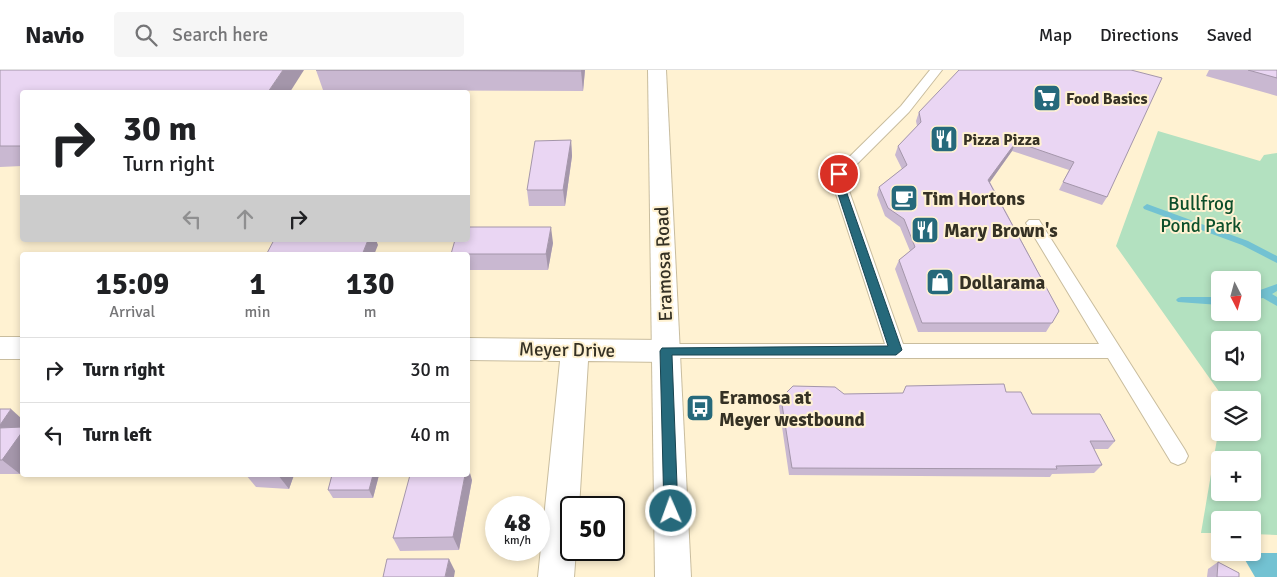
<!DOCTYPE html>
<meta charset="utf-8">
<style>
:root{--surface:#fff;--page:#f6f6f6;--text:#202124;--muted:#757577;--line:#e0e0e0}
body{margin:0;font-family:Signika,sans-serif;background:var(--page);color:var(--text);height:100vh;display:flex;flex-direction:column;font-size:19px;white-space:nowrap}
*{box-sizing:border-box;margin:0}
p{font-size:16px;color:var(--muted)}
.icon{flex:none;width:28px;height:28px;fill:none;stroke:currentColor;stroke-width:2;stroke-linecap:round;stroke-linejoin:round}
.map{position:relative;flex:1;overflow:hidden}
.side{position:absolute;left:20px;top:182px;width:450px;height:225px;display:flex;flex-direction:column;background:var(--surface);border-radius:5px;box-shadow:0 2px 8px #0003}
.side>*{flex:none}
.top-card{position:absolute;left:20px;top:20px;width:450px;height:152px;border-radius:5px;box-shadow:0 2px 8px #0003;background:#fff;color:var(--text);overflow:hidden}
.needle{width:32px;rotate:174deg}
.controls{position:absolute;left:1211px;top:201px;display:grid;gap:10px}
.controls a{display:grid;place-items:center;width:50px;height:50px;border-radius:5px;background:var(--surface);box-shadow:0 2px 8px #0003;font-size:25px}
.speed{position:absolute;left:485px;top:426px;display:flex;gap:10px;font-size:25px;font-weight:700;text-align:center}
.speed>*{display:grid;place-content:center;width:65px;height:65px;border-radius:50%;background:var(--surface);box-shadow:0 2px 8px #0003;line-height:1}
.speed small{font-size:12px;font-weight:400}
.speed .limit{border:2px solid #111;border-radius:8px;background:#fff;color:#111}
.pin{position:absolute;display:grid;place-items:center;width:42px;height:42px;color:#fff;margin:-21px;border:2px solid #fff;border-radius:50%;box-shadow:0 1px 5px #0007}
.me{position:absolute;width:55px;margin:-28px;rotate:358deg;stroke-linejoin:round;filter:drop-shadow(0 0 4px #0008)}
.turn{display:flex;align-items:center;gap:18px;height:105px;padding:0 20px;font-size:22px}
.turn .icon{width:65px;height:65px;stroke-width:2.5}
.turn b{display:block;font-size:35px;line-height:42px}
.lanes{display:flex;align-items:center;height:48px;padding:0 20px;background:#0003;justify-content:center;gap:25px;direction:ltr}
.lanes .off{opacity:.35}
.eta{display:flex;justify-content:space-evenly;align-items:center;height:85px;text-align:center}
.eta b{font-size:30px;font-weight:800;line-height:35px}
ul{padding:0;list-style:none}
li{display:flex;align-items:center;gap:15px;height:65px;padding:0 20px;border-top:1px solid var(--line)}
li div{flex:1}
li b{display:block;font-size:19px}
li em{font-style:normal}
header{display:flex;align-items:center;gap:30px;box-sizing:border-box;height:70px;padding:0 25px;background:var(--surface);border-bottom:1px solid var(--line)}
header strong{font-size:24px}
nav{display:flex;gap:28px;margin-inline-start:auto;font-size:18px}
.search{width:350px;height:45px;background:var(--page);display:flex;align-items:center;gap:12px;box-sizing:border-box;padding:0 18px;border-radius:5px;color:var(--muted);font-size:19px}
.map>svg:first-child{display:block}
.green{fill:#b3e1c0;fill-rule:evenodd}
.water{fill:#73c2d2}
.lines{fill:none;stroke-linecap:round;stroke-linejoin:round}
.stream{fill:#73c2d2;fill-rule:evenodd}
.lane-casing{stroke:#c9bd9e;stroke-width:2}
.street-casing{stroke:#c9bd9e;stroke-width:2}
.secondary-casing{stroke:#c9bd9e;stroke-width:2}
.lane{fill:#fff;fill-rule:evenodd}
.street{fill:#fff;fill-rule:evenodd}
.secondary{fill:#fff;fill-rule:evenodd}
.wall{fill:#c9b8d1}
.shaded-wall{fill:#a496aa}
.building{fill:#ead6f3;stroke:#a496aa}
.route{fill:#26697b;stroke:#194450}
.labels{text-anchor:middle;stroke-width:4;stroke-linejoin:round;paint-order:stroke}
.far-poi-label{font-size:16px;font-weight:bold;fill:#353124;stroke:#fff2d2;text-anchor:start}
.poi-label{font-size:19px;font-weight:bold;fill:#353124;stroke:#fff2d2;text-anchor:start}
.park-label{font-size:19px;fill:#0d4f2b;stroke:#fff2d2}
.street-label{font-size:19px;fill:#353124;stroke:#fff2d2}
</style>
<header>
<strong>Navio</strong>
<div class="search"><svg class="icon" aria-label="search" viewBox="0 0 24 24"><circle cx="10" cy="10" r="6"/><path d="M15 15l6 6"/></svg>Search here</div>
<nav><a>Map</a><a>Directions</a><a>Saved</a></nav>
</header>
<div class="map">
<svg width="1277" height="507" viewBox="0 0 1277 507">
<rect width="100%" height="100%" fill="#fff2d2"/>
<path class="green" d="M1158,61L1260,91L1264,85L1277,83V465L1253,464L1252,450H1220V463H1201L1217,369L1220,363H1239L1252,370L1248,363L1252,362V330H1225L1116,176ZM1220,210H1252V242H1220ZM1220,270H1252V302H1220ZM1220,390H1252V422H1220Z"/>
<path class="water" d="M1241,483H1277V507H1255Z"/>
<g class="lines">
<g class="stream">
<path d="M1147,134L1248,171L1277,186V193L1242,175L1144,139L1143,137Z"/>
<path d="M1277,214V221L1272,224L1277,227V236L1263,228L1252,230V223Z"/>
<path d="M1181,227H1220V235L1178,232L1176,230L1178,228Z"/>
</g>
<defs>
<path id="lane" d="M930,0H942L909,42L846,105L847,115L903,274H1099L1026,153L1029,150H1039L1185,380L1188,386L1185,392L1178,395L1171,392L1108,288H666L660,286L657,281L660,276L666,274H885L833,115L832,104L901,36Z"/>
<g id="street">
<rect x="0" y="267" width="22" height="22"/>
<path d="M468,268L666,270L676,273L680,281L676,289L666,292L588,291L579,438H571V480H576L574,507H538L560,291L468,290Z"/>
</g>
<path id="secondary" d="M648,0H666L691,507H655Z"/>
</defs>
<use href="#lane" class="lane-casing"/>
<use href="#street" class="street-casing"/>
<use href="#secondary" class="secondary-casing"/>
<use href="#lane" class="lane"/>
<use href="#street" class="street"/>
<use href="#secondary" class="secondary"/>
</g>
<g class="wall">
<path d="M0,0L22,22V96L0,97Z"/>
<path d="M316,0H585L583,21L323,20Z"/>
<path d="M1131,0L1107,127L1102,135L1059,120L1069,100L1012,81L990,112L1059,241L1046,262H918L895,199L899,190L910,181L900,157L885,146L877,125L879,117L902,99L895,85L898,76L917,56L916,51L919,42Z"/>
<path d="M1209,0H1277V26L1206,6Z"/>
<path d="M571,70L572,86L565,136H529L527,120Z"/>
<path d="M553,173L548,200H468V185H451V184Z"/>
<path d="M1006,322L1032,344L1115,371L1108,379H1094L1102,395L1094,403L1052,404L1050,407L789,405L779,336L781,328L844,324Z"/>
<path d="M0,339L22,349V401L20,404H0Z"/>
<path d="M246,405H294L289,419L256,417Z"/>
<path d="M332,405H379L373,428H333L328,420Z"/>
<path d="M472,410L459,480L400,481L393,468Z"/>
<path d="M1218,492L1239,507H1207L1208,499Z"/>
</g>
<g class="shaded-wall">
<path d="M283,0H304L290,22H268Z"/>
<path d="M582,0H585L583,21L581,1Z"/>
<path d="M571,70L572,86L565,136L563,120Z"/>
<path d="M1016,72L1012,81L985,119L988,110Z"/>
<path d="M551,157L553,173L548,200L546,184Z"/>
<path d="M368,170H376L378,175L374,185H362Z"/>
<path d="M11,339L22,349V401L20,404L2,390L0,355Z"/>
<path d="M468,396L472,410L459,480L453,467L465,405H468Z"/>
<path d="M278,405H294L289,419Z"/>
<path d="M373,405H379L373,428L369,420Z"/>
<path d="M449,489L455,501L454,507H445Z"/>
</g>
<g class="building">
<path d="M0,0H283L268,22H22V76H0Z"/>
<path d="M316,0H582L581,1Z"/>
<path d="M959,0H1131L1162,8L1107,127L1063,112L1074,92L1016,72L988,110L1059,241L1052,253H922L899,190L915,177L904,149L888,138L879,117L907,95L898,76L921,52L919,42Z"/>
<path d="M1248,0H1277V8Z"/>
<path d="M571,70L563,120H527L535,71Z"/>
<path d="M468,157H551L546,184H451L455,170H468Z"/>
<path d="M274,170H368L362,185H266Z"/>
<path d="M1004,314L1006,322H1021L1032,344H1100L1115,371H1090L1102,395L1056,396L1057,399L792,398L781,328L793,316L835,317L844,324L903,323L906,316Z"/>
<path d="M0,339H11L0,355Z"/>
<path d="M22,357V362L2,390H0V358Z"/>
<path d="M332,405H373L369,420H328Z"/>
<path d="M410,405H465L453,467L393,468Z"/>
<path d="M387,489H449L445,507H383Z"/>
<path d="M1218,492L1239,503V507H1217Z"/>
</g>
<path class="route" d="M836,102H842L844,115L902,280L896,285H672L678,441L676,446L671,448L666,446L664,441L660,281L662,278L888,276L835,115Z"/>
<defs>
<symbol id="supermarket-square" viewBox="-11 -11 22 22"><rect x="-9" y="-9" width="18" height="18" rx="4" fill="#26697b" stroke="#fff2d2"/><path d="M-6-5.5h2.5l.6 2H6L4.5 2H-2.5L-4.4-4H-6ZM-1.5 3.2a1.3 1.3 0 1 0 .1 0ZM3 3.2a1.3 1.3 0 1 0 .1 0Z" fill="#fff"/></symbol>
<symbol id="restaurant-square" viewBox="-11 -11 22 22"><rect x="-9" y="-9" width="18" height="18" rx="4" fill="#26697b" stroke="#fff2d2"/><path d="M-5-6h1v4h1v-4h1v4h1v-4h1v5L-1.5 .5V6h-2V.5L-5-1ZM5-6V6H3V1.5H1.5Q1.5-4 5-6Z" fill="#fff"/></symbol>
<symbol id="cafe-square" viewBox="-11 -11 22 22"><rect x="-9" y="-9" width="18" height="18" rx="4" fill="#26697b" stroke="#fff2d2"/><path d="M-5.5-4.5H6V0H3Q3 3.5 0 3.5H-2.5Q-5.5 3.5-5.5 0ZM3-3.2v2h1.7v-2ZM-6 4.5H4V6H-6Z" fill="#fff"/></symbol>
<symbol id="shop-square" viewBox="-11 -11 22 22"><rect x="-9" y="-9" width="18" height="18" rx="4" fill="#26697b" stroke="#fff2d2"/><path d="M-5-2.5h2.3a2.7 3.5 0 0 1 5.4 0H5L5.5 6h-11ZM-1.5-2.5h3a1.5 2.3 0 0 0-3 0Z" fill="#fff"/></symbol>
<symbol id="bus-square" viewBox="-11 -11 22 22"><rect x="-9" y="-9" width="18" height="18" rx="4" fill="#26697b" stroke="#fff2d2"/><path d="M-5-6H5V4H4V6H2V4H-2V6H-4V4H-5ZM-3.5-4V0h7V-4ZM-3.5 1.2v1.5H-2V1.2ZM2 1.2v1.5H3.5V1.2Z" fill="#fff"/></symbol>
</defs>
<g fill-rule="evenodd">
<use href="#supermarket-square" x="1031" y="12" width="32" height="32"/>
<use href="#restaurant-square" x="928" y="53" width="32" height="32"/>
<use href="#cafe-square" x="888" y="112" width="32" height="32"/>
<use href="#restaurant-square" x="909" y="144" width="32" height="32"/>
<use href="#shop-square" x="924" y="196" width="32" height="32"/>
<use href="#bus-square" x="684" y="322" width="32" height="32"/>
</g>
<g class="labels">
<g class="far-poi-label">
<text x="1066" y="34">Food Basics</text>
<text x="963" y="75">Pizza Pizza</text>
</g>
<g class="poi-label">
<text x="923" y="135">Tim Hortons</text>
<text x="944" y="167">Mary Brown's</text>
<text x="959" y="219">Dollarama</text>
<text x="719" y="334">Eramosa at<tspan x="719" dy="22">Meyer westbound</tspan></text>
</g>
<g class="park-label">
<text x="1201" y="140">Bullfrog<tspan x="1201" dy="22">Pond Park</tspan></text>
</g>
<g class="street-label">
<text transform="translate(663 194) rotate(-92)" y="7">Eramosa Road</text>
<text transform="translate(567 279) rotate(1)" y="7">Meyer Drive</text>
</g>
</g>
</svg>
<div class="controls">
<a><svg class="needle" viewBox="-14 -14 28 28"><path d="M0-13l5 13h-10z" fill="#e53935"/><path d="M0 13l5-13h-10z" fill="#757577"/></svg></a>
<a><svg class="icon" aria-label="sound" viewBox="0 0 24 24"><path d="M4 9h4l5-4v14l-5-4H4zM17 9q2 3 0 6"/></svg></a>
<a><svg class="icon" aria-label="layers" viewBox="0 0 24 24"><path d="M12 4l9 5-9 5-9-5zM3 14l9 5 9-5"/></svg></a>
<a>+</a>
<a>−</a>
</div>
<div class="speed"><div>48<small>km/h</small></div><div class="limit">50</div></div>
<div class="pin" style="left:839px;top:104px;background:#d93025"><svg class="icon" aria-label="arrive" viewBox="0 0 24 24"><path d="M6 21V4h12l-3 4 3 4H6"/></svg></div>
<svg class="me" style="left:671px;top:441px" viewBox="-20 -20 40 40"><circle r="17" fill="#26697b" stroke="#fff" stroke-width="3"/><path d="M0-11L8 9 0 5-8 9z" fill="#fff"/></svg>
<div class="top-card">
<div class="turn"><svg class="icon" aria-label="right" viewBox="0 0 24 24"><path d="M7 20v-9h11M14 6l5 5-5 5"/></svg><div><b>30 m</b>Turn right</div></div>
<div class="lanes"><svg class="icon off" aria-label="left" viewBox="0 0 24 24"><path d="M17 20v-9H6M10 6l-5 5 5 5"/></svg><svg class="icon off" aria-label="ahead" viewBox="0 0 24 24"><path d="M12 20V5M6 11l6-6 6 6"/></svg><svg class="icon" aria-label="right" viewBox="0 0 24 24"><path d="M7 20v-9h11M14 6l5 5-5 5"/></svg></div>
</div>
<section class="side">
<div class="eta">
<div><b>15:09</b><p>Arrival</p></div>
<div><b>1</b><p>min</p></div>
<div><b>130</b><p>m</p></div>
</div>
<ul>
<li><svg class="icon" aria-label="right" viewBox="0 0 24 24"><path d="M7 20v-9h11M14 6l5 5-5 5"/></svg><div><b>Turn right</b></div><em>30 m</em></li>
<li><svg class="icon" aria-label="left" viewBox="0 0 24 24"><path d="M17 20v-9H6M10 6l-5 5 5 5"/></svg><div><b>Turn left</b></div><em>40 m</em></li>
</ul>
</section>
</div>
